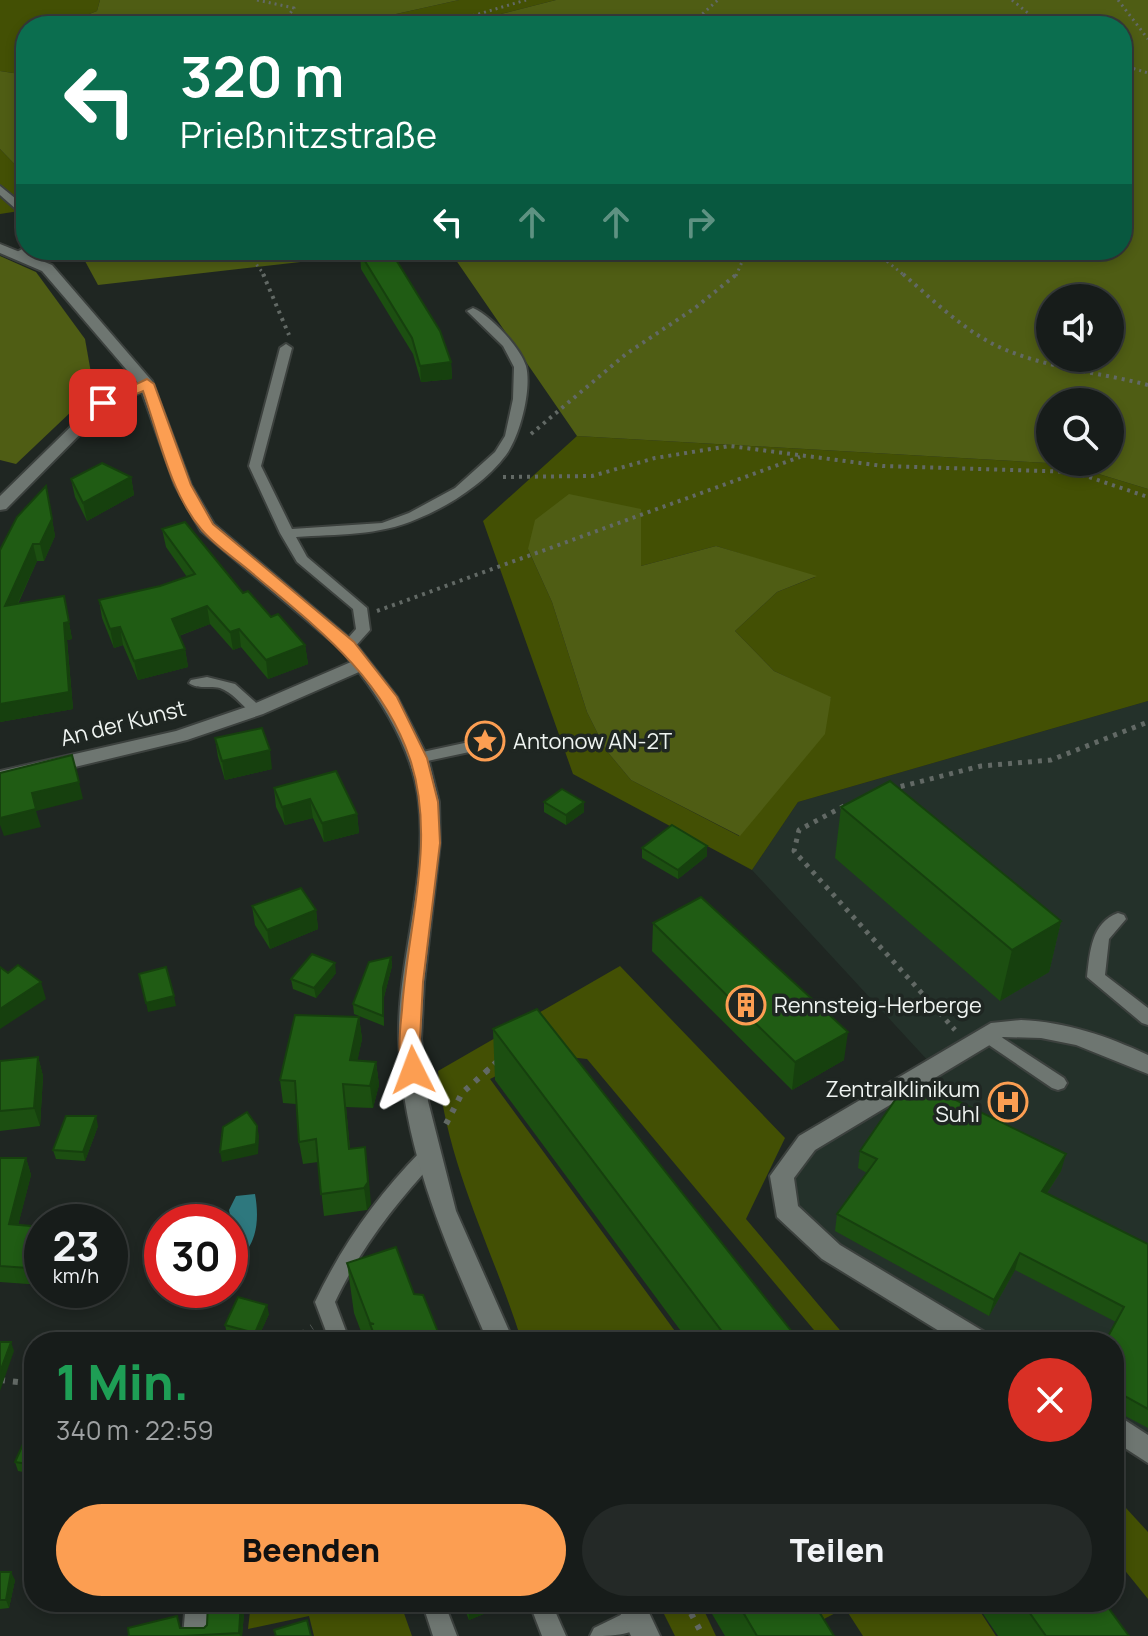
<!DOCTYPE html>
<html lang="de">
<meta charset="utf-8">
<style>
:root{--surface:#171c1a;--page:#242927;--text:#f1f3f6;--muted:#9ea1a2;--line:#363a39;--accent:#fc9e52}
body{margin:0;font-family:Manrope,sans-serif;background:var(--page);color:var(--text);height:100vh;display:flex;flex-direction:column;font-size:30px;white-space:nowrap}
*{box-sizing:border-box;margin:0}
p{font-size:26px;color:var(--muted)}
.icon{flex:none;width:44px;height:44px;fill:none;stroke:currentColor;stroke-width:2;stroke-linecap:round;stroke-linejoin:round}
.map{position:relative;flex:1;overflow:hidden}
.details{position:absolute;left:24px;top:1332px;width:1100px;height:280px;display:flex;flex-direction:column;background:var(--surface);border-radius:32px;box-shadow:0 4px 12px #0003,0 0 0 2px var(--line)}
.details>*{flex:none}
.banner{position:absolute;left:16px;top:16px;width:1116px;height:244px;border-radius:32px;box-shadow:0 4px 12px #0003,0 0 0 2px var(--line);background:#0b6e4f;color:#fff;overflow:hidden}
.fabs{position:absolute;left:1036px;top:284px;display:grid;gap:16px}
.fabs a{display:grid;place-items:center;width:88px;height:88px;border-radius:50%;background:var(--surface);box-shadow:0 4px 12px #0003,0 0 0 2px var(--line);font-size:40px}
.speed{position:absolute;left:24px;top:1204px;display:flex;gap:16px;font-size:40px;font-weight:700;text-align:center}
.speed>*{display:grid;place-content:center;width:104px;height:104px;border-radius:50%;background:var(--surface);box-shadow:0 4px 12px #0003,0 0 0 2px var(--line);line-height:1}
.speed small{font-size:20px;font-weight:400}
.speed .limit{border:12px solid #d22;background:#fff;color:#111}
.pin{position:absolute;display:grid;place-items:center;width:68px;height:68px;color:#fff;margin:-34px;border-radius:16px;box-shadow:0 4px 12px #0006}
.me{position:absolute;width:88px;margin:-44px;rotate:357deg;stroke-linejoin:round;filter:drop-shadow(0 0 6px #0008)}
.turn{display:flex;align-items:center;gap:28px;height:168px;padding:0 32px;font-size:36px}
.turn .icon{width:104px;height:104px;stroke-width:2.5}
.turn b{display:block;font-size:56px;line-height:68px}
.lanes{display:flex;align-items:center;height:76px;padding:0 32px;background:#0003;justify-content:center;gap:40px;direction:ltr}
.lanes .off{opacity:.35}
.round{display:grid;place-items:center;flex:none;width:84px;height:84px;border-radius:42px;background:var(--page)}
.overview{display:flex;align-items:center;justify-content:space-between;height:136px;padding:0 32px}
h1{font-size:48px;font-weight:800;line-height:60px;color:#1e9e55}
.button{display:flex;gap:16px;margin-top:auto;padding:16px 32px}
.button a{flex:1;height:92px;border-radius:48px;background:var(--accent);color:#111;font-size:32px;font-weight:800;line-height:92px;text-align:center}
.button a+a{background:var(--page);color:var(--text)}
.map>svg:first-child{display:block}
.built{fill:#24312a}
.green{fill:#435004;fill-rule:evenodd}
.forest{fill:#4f5d14;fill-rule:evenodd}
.water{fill:#2e787e}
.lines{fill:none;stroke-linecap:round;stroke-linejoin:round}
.service-casing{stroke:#3c413e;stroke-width:4}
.minor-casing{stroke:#3c413e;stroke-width:4}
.path-far3{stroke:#626965;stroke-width:3;stroke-dasharray:2 4;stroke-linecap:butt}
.path-far2{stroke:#626965;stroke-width:4;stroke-dasharray:3 5;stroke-linecap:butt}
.path-far1{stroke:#626965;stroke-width:5;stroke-dasharray:4 6;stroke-linecap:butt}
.path{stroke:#626965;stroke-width:6;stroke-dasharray:5 8;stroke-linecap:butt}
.service{fill:#6e7671;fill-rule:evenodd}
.minor{fill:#6e7671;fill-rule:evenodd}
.wall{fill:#1c4f11}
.shaded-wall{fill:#16400e}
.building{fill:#205c14;stroke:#16400e;stroke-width:2}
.route{fill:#fc9e52;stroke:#a46735;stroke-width:2}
.labels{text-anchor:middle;stroke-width:7;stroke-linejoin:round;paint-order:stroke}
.street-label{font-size:22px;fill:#eff4f1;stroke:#1f2622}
.poi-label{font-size:22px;fill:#eff4f1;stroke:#1f2622;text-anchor:start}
</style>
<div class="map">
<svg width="1148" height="1636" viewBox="0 0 1148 1636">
<rect width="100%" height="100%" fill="#1f2622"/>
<path class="built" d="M1148,701V1457L1114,1429V1342H970L826,1255L778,1175L931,1064L752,870L798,802Z"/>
<g class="green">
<path d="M0,0H100L97,11L59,26H26V39L21,41L26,42V75L0,71Z"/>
<path d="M459,0H556L454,26H342Z"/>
<path d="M0,149L26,176V210L0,214Z"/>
<path d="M577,436L1066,464L1148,489V701L798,802L752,870L573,774L483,521ZM716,546L815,577L777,592L735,631L774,671L831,698L739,836L631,780L606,750L587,712L552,602L528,549L641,566Z"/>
<path d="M620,966L785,1138L746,1219L850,1342H824L587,1059L541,1054L490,1079L683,1342H522C494,1252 447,1166 438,1071Z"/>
<path d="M1114,1495L1148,1532V1599L1114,1557Z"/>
<path d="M251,1602H400L412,1636H314L309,1616L248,1629Z"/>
<path d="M658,1602H700L716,1636H675Z"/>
<path d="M815,1602H974L996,1636H863L845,1608L824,1619Z"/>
</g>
<g class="forest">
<path d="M100,0H459L342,26H59L97,11Z"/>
<path d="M556,0H1148V489L1066,464L577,436L449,250H1122V26H454ZM1050,298H1110V358H1050ZM1050,402H1110V462H1050Z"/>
<path d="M0,71L26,75V176L0,149Z"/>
<path d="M79,250H407L98,285Z"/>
<path d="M0,256L36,272L85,339L94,390L16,464L0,460Z"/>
<path d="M569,494L641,509V566L716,546L817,576L777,592L735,631L774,671L831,697L825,734L740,836L631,780L606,750L587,712L552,602L528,549L535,520Z"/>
</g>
<path class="water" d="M255,1194C259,1216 258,1240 242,1256C248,1236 232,1228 229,1210L236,1196Z"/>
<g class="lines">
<defs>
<g id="service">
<path d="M0,186L26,207V221L22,220L17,210L0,195Z"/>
<path d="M26,247V250H33C29,255 22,259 15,257V253Z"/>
<path d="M473,308C490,315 520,347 526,366C532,389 520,436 506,455C485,483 449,506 417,519C379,536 337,534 296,537L307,557L367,608L370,630L353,649H343L341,646L356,629L353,609L297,562L280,533L249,466L280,348L286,344L292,348L261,466L292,529L382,523L409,513L455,488L495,452L505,436L513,399L514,367L503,346L467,311Z"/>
<path d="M207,677L235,684L264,710L256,715L251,713C242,705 232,692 220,688C209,685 198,690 189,683L191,680Z"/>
<path d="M469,742L477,747L474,751L418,763L410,758L418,753Z"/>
<path d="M1118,913L1124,915L1126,919L1109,939L1105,975L1148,1008V1025L1142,1023L1087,977C1090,952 1091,923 1118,913Z"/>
<path d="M989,1029L1064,1078L1067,1083L1064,1088L1058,1090L1052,1088L983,1041L980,1036L983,1031Z"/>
<path d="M428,1148L435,1151L437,1156L435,1161C395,1204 360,1249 335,1302L350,1342H330L315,1302C342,1245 377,1196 421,1151Z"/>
<path d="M186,1602H208L207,1636H183Z"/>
<path d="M422,1602H444L457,1636H433Z"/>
<path d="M529,1602H551L566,1636H542Z"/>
<path d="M637,1607L645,1610L649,1618C639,1636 611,1636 590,1636L594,1628Z"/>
</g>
<g id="minor">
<path d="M0,244L52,265L152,381L191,485L214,524L354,642L397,697L428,758L439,802L440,843L424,982L421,1039L428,1101L456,1211L514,1342H488C446,1245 402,1148 399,1040C397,961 428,882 419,803C414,755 387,709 359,672L263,714L187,740L0,785V771L176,731L249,706L351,662L342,650L201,531L175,485L142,392L108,406L6,509L0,510V496L98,400L138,383L42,271L0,253Z"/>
<path d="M1021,1020C1067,1022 1107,1036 1148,1055V1074L1076,1045L1041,1038L1003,1037L815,1150L794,1178L798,1206L840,1245L988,1334L992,1342H957L822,1259L777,1217L770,1176L799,1136L991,1023Z"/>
<path d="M1114,1413L1148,1435V1463L1114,1441Z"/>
<path d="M615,1602H644L660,1636H631Z"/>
</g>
</defs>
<use href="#service" class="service-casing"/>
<use href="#minor" class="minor-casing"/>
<g class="path-far3">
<path d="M257,0L294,8L281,26"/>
<path d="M1012,0L1044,26"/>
<path d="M1118,0L1148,39"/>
<path d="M438,26L526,0"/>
<path d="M689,26L718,0"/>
<path d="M1122,65L1148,73"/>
<path d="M246,250L265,276"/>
<path d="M873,250L905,276"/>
<path d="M736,276L747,250"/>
</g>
<g class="path-far2">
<path d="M263,274L289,335"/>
<path d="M903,274C932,299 962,329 997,346C1044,368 1098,372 1148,385"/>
<path d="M531,434L626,354L695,308L737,274"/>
<path d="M503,477L592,476L655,458L730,446L883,466L1074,472L1148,497"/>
<path d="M377,611L800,457"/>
</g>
<g class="path-far1">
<path d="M891,789L981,766L1051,760L1148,722"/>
<path d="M844,806L799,830L794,851L955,1030"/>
<path d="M486,1071L497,1061"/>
</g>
<g class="path">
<path d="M446,1124L462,1093L489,1069"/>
<path d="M290,1342L312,1327"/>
<path d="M0,1380L34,1384"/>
<path d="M685,1602L703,1636"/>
</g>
<use href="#service" class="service"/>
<use href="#minor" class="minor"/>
</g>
<g class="wall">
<path d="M360,253L451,362L452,379L421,382L413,354L361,269Z"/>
<path d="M131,477L134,495L87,521L75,497L71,479Z"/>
<path d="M46,486L55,536L44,561H37L18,604L64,596L72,639L67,640L73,709L0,722V550Z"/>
<path d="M162,529L243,593L305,645L308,664L268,679L241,647L233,650L210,624L179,636L185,649L188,667L138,680L123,645L114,648L102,618L99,600L160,586L187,577L166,547Z"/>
<path d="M215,738L272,769L225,780L218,757Z"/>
<path d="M274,788L357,814L359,833L324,842L313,818L285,825L276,807Z"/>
<path d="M544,802L584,812L566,825L544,812Z"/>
<path d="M841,807L1061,921L1049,972L1000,1001L835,858Z"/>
<path d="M707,846V856L678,879L642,858V848Z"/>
<path d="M252,906L316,910L318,929L270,949L255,925Z"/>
<path d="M653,923L844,1060L792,1090L652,951Z"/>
<path d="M391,957L392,966L384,997V1026L354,1014L353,1004Z"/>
<path d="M336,973L316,998L293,989L291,979Z"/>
<path d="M359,1017L362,1039L357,1061L376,1062L379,1085L373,1108L346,1107L350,1149L371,1204L367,1210L324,1216L318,1162L303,1164L299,1142L296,1104L283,1103L280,1080Z"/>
<path d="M493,1029L800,1342H689L495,1080Z"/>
<path d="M38,1057L43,1076L40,1126L0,1131V1061Z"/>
<path d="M98,1126L85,1161L56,1159L53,1150Z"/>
<path d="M860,1151L1061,1171L1047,1193L1148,1244V1428L1114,1410V1342L1116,1322L1015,1270L989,1316L835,1231L837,1214L867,1173L858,1168Z"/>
<path d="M0,1158H26L31,1175L18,1225L42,1227V1285L0,1282Z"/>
<path d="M347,1263L414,1294L442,1342H365L354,1313Z"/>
<path d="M269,1314L256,1342L227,1334L225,1325Z"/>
<path d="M34,1444V1474L18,1471L15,1462Z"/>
<path d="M0,1572L15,1580L9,1608L0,1609Z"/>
<path d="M208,1602H245L242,1636H129L181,1628H204L207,1625Z"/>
<path d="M462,1602H513L469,1620Z"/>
<path d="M705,1602H813L834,1636H725Z"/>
<path d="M975,1602H1104L1129,1636H998Z"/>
</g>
<g class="shaded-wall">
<path d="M451,362L452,379L421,382L420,366Z"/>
<path d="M131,477L134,495L87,521L83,503Z"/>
<path d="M46,486L55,536L44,561L40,544Z"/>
<path d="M33,544L37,561L9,622L5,606Z"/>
<path d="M64,596L72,639L67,640L73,709L0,722V704L64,623Z"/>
<path d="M207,606L210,624L175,637L172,619Z"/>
<path d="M120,627L123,645L114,648L110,629Z"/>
<path d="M239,629L241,647L233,650L230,632Z"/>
<path d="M305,645L308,664L268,679L266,660Z"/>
<path d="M185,649L188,667L138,680L134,661Z"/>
<path d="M270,750L272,769L225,780L222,761Z"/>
<path d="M79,782L83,799L36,811L41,827L4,836L0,825V818L32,793Z"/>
<path d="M310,799L313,818L285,825L282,807Z"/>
<path d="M584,802V812L566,825V815Z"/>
<path d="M357,814L359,833L324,842L322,823Z"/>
<path d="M707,846V856L678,879V870Z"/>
<path d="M316,910L318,929L270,949L267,930Z"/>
<path d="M1061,921L1049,972L1000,1001L1012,950Z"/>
<path d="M391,957L392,966L384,997V1026L383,988Z"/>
<path d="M335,963L336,973L316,998L314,988Z"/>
<path d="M41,982L46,999L0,1029V1009Z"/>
<path d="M174,996L176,1006L148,1012L146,1003Z"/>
<path d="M359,1017L362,1039L353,1083L350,1060Z"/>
<path d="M848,1032L844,1060L792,1090L795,1062Z"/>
<path d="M38,1057L43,1076L40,1126L34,1108Z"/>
<path d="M376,1062L379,1085L373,1108L370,1086Z"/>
<path d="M96,1116L98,1126L85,1161L83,1152Z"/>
<path d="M257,1126L259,1136L258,1154L222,1162L220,1152Z"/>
<path d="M1066,1154L1061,1171L1037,1208L1042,1191Z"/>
<path d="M26,1158L31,1175L14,1241L9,1224Z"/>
<path d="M368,1169L371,1204L367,1210L364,1188Z"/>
<path d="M1020,1253L1015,1270L989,1316L994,1300Z"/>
<path d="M267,1305L269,1314L256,1342L255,1333Z"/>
<path d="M11,1342L14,1351L0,1391V1372Z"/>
<path d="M11,1572L15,1580L9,1608L6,1600Z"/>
<path d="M241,1602H245L242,1636H240L239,1633Z"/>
<path d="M468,1602H513L469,1620Z"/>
</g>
<g class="building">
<path d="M380,250H390L440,331L451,362L420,366L412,338L360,253Z"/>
<path d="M102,463L131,477L83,503L71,479Z"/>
<path d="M46,486L52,519L40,544H33L5,606L64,596L69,622L64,623L69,692L0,704V550L17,517Z"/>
<path d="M185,522L243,593L248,591L271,617L278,614L305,645L266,660L239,629L230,632L207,606L172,619L185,649L134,661L120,627L110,629L99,600L160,586L195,574L162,529Z"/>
<path d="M262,728L270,750L222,761L215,738Z"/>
<path d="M72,755L79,782L32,793L36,809L0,818V773Z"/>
<path d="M336,771L357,814L322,823L310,799L282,807L274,788Z"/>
<path d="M890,781L1061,921L1012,950L841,807Z"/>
<path d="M562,789L584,802L566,815L544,802Z"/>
<path d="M672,825L707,846L678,870L642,848Z"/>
<path d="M301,888L316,910L267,930L252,906Z"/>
<path d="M701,897L848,1032L795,1062L653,923Z"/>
<path d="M312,954L335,963L314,988L291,979Z"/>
<path d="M391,957L383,988V1016L353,1004L369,962Z"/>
<path d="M18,965L41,982L0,1009V967L8,973Z"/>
<path d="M166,967L174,996L146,1003L139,974Z"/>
<path d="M537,1009L800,1342H730L493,1029Z"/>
<path d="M295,1015L359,1017L350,1060L376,1062L370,1086L343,1084L349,1149L365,1147L368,1182L364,1188L321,1194L316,1139L299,1142L295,1081L280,1080Z"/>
<path d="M38,1057L34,1108L0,1111V1061Z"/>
<path d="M919,1082L1066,1154L1042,1191L1148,1244V1409L1114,1390V1342H1105L1124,1307L1020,1253L994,1300L837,1214L877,1159L860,1151L904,1087Z"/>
<path d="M247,1112L257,1126L256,1144L220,1152L223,1127Z"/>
<path d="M66,1116H96L83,1152L53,1150Z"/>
<path d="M0,1158H26L9,1224L42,1227V1269L0,1266Z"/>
<path d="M396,1247L414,1294L423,1295L442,1342H377L370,1324H374L370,1323L347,1263Z"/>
<path d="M238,1297L267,1305L255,1333L225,1325Z"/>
<path d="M0,1342H11L0,1372Z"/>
<path d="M24,1442L34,1444V1465L15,1462Z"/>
<path d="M0,1572H11L6,1600H0Z"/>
<path d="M208,1602H241L239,1633L183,1636H129L128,1628L177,1616L180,1628H204L207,1625Z"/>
<path d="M737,1602H813L834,1636H757Z"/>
<path d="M1022,1602H1104L1129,1636H1046Z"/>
<path d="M307,1620L311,1636H276L274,1630Z"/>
</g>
<path class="route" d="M147,379L154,384L191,485L213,524L354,642L397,697L427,758L438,802L440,843L423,982L420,1039L423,1070L420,1076H406C396,1058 400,1030 402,1010C407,928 437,840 410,759C382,676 316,627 252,573C236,559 215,546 201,529C170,492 159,436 143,391L108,406L96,403Z"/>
<defs>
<symbol id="sight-ring" viewBox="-11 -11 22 22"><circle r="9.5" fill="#1f2622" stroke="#fc9e52" stroke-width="1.5"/><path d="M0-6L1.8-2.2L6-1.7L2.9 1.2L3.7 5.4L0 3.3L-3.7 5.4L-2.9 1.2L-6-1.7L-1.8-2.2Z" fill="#fc9e52"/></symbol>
<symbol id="building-ring" viewBox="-11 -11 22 22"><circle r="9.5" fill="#1f2622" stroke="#fc9e52" stroke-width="1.5"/><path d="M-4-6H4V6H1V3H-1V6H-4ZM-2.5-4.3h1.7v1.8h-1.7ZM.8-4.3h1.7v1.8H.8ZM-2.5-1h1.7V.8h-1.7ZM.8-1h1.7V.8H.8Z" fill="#fc9e52"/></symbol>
<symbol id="hospital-ring" viewBox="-11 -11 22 22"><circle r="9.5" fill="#1f2622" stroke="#fc9e52" stroke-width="1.5"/><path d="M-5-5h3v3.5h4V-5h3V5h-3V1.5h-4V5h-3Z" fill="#fc9e52"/></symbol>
</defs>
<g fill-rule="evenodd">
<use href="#sight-ring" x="463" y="719" width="44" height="44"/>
<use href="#building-ring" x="724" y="983" width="44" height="44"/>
<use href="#hospital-ring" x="986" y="1080" width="44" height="44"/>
</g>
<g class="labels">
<g class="street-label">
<text transform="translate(123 723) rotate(-14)" y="8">An der Kunst</text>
</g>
<g class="poi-label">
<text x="513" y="749">Antonow AN-2T</text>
<text x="774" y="1013">Rennsteig-Herberge</text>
<text x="980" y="1097" text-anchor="end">Zentralklinikum<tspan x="980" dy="25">Suhl</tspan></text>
</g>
</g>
</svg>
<div class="fabs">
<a><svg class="icon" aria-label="sound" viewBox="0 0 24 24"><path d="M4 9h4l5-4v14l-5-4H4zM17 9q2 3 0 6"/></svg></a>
<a><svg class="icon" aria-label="search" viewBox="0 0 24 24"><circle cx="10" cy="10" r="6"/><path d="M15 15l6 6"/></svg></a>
</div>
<div class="speed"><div>23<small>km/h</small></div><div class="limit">30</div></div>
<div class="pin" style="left:103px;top:403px;background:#d93025"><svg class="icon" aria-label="arrive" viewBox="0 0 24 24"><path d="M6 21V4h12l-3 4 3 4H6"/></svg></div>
<svg class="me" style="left:413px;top:1070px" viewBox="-20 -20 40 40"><path d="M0-17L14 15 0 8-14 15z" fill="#fc9e52" stroke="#fff" stroke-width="4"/></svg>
<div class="banner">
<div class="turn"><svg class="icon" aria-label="left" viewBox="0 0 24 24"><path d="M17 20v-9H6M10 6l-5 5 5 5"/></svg><div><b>320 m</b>Prießnitzstraße</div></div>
<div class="lanes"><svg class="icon" aria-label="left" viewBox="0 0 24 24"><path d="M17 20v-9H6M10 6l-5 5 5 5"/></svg><svg class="icon off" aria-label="ahead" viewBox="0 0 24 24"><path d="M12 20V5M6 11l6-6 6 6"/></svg><svg class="icon off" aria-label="ahead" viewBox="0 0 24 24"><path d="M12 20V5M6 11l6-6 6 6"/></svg><svg class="icon off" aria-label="right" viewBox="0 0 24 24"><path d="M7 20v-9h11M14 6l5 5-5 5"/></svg></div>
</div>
<section class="details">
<div class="overview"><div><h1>1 Min.</h1><p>340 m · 22:59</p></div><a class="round" style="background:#d93025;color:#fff"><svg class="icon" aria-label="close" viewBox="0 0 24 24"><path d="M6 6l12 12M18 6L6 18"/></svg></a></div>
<div class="button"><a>Beenden</a><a>Teilen</a></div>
</section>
</div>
